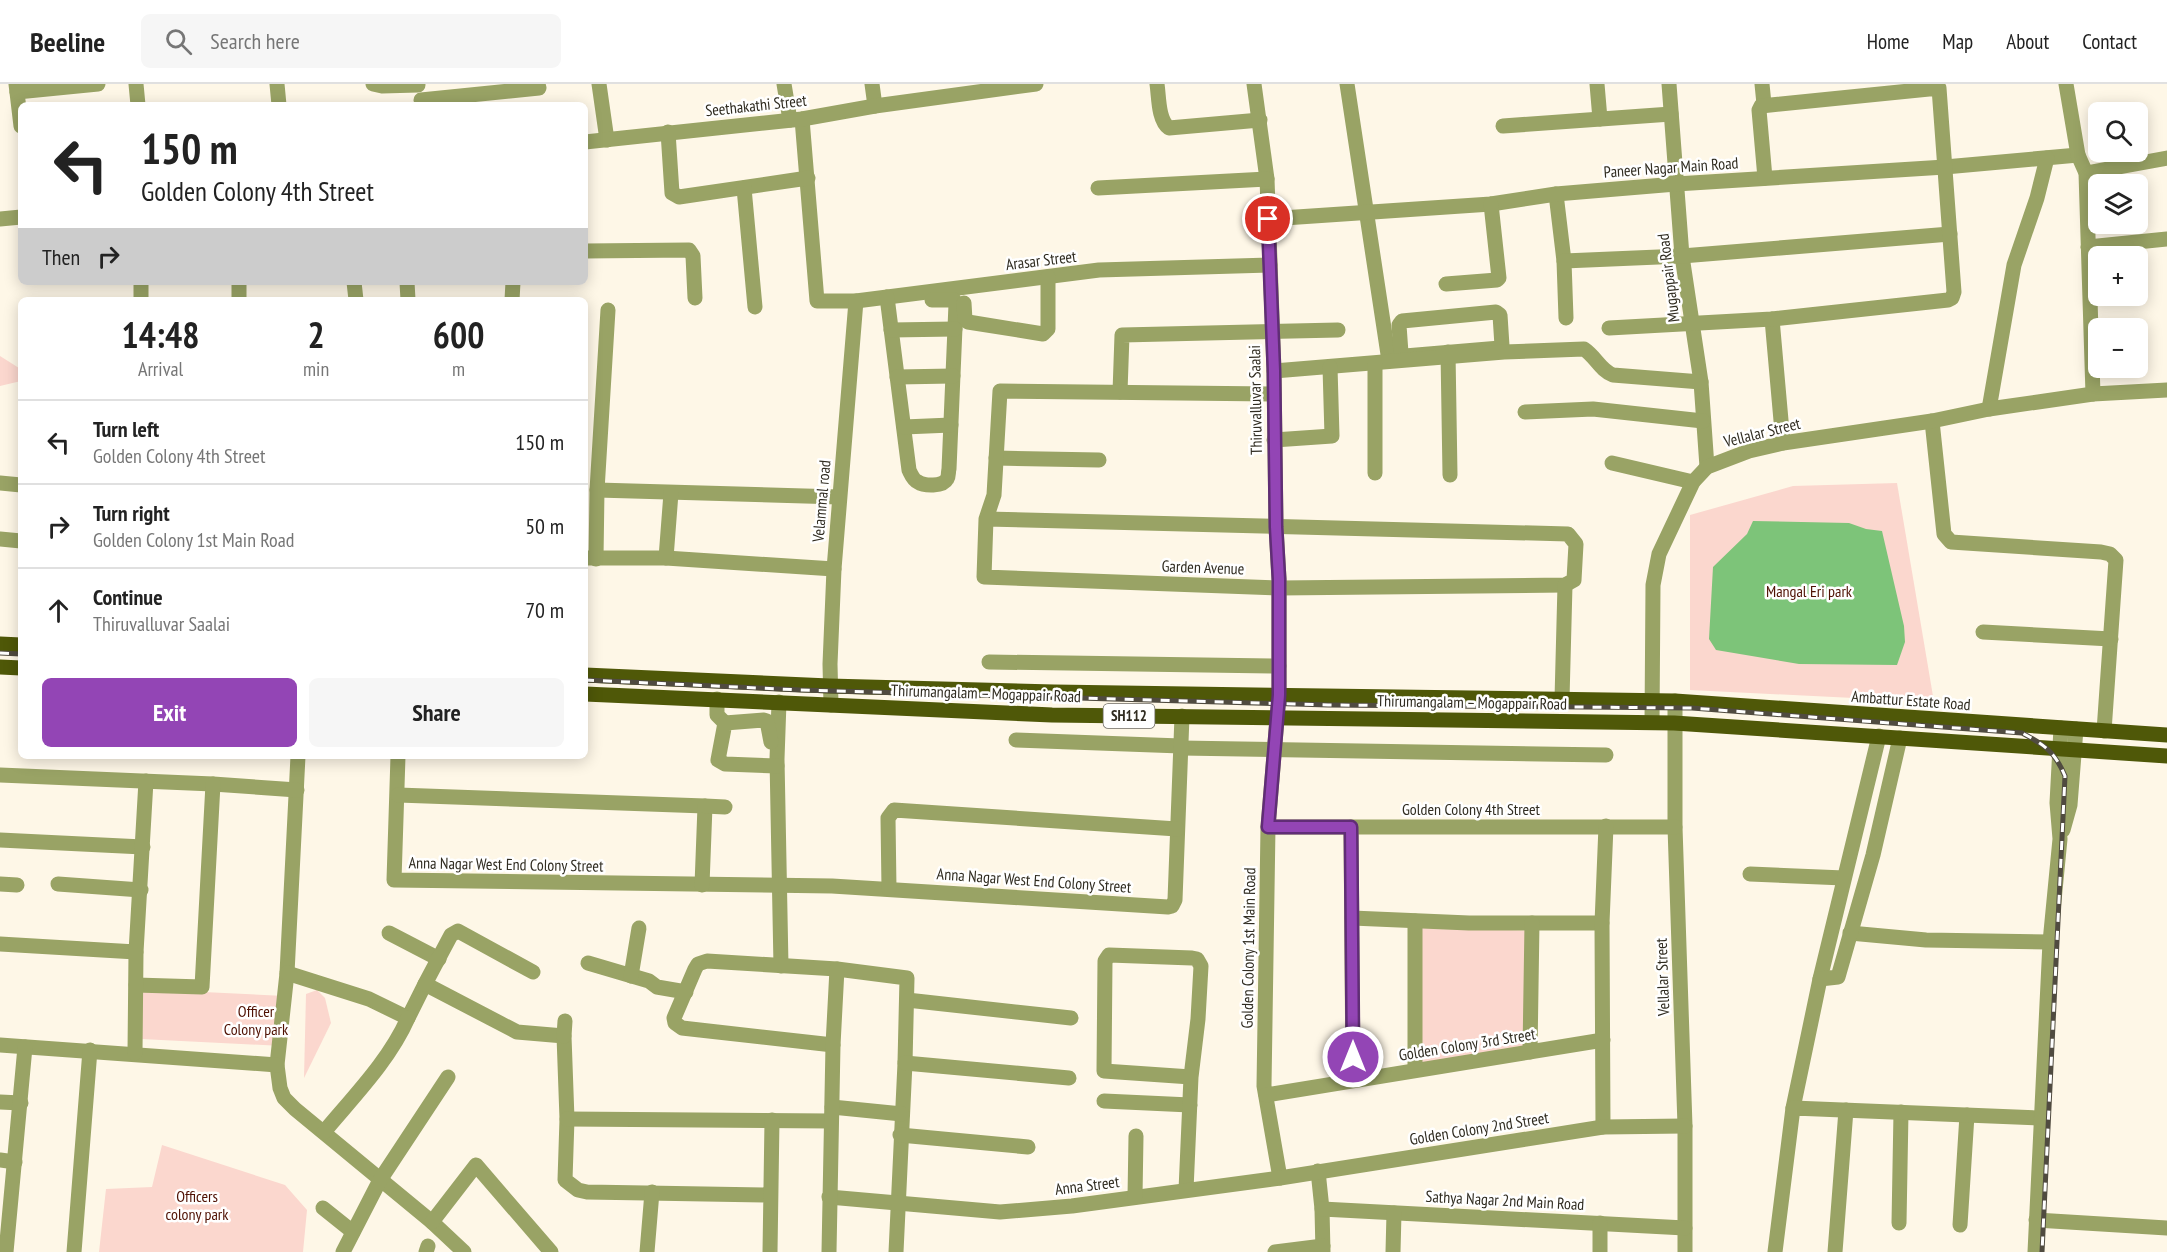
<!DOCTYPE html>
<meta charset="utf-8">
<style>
:root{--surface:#fff;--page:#f6f6f6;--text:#222;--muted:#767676;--line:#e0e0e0;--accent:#9345b5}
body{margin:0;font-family:"PT Sans Narrow",sans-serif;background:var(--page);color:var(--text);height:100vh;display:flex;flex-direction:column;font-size:22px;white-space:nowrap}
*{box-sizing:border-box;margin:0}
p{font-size:20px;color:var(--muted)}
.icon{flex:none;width:33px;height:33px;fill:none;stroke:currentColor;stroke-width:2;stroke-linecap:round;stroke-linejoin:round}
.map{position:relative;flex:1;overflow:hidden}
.sheet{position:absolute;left:18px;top:213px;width:570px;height:462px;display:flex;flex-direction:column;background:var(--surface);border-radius:9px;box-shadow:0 3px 15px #0003}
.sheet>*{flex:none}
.guide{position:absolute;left:18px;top:18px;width:570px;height:183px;border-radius:9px;box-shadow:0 3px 15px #0003;background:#fff;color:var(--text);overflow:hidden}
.tools{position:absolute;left:2088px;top:18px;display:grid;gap:12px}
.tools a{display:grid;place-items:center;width:60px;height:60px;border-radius:9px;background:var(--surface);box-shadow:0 3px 15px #0003;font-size:30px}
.pin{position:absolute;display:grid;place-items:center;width:51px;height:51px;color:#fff;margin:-26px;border:3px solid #fff;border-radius:50%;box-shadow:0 2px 6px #0007}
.me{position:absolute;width:66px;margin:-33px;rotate:0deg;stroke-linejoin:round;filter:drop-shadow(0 0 4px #0008)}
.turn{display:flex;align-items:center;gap:21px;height:126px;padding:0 24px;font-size:27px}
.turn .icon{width:78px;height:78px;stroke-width:2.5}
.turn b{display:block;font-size:42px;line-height:51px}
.then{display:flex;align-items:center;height:57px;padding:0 24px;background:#0003;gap:12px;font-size:22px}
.eta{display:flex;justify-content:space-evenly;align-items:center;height:102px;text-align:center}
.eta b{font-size:36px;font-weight:700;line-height:42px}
.primary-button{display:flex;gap:12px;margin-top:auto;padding:12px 24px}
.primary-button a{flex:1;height:69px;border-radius:9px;background:var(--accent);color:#fff;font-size:24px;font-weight:700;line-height:69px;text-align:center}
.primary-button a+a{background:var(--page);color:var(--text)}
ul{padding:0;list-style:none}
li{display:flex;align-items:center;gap:18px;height:84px;padding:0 24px;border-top:2px solid var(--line)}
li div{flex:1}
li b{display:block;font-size:22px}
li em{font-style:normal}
header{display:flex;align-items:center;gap:36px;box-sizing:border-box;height:84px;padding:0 30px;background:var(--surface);border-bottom:2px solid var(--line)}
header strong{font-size:28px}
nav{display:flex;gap:33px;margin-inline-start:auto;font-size:21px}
.search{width:420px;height:54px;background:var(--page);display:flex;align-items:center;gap:15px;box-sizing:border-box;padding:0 21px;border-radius:9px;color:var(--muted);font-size:22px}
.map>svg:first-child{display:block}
.green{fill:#fbd7ce}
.water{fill:#7dc479}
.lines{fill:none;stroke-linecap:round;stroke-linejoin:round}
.minor{stroke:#99a365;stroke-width:15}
.major{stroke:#4f5808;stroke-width:15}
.rail-casing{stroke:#504b40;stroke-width:5}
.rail{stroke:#fff;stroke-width:3;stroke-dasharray:9;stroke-linecap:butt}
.route-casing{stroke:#602d76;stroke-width:15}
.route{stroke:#9345b5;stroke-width:10}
.labels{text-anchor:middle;stroke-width:5;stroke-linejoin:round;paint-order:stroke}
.shield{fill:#fff;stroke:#6e6b64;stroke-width:1.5}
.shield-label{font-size:15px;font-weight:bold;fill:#302c21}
.street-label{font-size:16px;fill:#302c21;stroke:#fff}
.park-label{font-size:16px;fill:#4f1103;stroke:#fff}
</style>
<header>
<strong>Beeline</strong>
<div class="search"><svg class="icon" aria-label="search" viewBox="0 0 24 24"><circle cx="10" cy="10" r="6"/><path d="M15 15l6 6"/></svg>Search here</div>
<nav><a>Home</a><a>Map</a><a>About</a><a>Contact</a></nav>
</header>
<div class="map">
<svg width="2167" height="1168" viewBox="0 0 2167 1168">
<rect width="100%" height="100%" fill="#fef7e7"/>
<g class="green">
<path d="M0,272L19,284L21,297L0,302Z"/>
<path d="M1897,399L1934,618L1690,606V431L1793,402Z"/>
<path d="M1417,843L1538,847L1528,964L1418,980Z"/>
<path d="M140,905L285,912L282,962L141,955Z"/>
<path d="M317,906L325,914L331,939L304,994L306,910Z"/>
<path d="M162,1061L285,1101L307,1126L303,1168H99L106,1105L152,1103Z"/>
</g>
<path class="water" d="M1753,437L1849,439L1866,445L1882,447L1904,542L1905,558L1897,581L1799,580L1716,566L1709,555L1713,483L1747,450Z"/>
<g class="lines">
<g class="minor">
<path d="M16,0L21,42"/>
<path d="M136,0L138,21"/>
<path d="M277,0L279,21"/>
<path d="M373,0L382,2L418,1"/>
<path d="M599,0L607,56"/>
<path d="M784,0L790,36"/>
<path d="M872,0L875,22"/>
<path d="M1157,0C1159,13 1158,36 1169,44L1260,36"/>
<path d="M1254,0L1267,95L1274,287L1276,443L1279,495V611L1268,743L1264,1002L1280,1094"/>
<path d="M1347,0L1389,277"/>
<path d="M1597,0L1600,35"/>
<path d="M1669,0L1682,172L1701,298L1707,383"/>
<path d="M1762,0L1764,20"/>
<path d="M17,8L98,0"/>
<path d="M421,16L539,4L538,0"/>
<path d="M802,35L817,217H856L1099,186L1270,181"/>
<path d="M1503,42L1671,30"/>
<path d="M668,48L672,109L679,113L808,94"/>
<path d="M585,58L802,35L875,22L1036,0"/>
<path d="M2086,89L2167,74"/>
<path d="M744,104L755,223"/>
<path d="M1098,104L1267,95"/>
<path d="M1556,110L1564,177"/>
<path d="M0,135L21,133"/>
<path d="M1268,135L1491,120L1556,110L1676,100L1945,83L2078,71"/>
<path d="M2088,163L2167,155"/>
<path d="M585,167L689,166L693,172L695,214"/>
<path d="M354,198L356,216"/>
<path d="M407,198L408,216"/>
<path d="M239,199V216"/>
<path d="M1446,200L1497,196L1499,194L1491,120"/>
<path d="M887,213L909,386C911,390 913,396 918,398C924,402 943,403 947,395C949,392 948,388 949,385L956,220L954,216H932"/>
<path d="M141,216V198"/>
<path d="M512,216L513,198"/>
<path d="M964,219L965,236L968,238L1043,250L1048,245V193"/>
<path d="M1496,228L1500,231L1502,262L1500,264L1405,272L1401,269L1399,241L1402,237Z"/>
<path d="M1566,234L1564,177L1682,172L1950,150"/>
<path d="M1772,235L1783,359"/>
<path d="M1609,244L1772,235L1948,216L1952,214L1954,208L1939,4L1761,22L1759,26L1765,94"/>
<path d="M891,246L955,245"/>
<path d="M1448,268L1450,391"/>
<path d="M1274,287L1504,268L1584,265C1596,273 1600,286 1613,291L1701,298"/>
<path d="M897,293L953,292"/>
<path d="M1120,308L1122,251L1338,246"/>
<path d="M2093,310L2167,306"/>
<path d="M1989,325L2014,181L2037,114L2047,74"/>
<path d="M1525,328L1593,325L1703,337"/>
<path d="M1932,337L1944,450L1951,458L2101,468L2110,470L2116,476L2104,647"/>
<path d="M904,343L951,341"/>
<path d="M1274,356L1332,352L1330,283"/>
<path d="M996,374L1099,376"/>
<path d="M1612,379L1693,398"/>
<path d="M1375,389V280"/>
<path d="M0,399L21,401"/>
<path d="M597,406L839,413"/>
<path d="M986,435L1568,450L1576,460L1574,496L1565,501L1279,504L984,493L986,435L994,411L1000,307L1274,310"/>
<path d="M0,455L21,457"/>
<path d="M585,474H666L834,485"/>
<path d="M666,474L671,409"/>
<path d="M596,475L597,406L608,226"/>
<path d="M1983,548L2111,555"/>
<path d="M989,578L1279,582"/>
<path d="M717,615V631L725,639"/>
<path d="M1562,615L1565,501"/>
<path d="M1675,617V743L1685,1042V1168"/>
<path d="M779,618L777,675L781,882"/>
<path d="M831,621L830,580L834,485L856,217"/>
<path d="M1652,638L1653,501L1659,470L1693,398L1707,383L1749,367L1783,359L1932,337L1989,325L2093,310L2086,89L2078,71L2066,0"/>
<path d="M1016,656L1181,662"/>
<path d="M771,658L767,637L764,636L725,639L718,676L725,680L777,682"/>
<path d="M1181,664L1606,671"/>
<path d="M298,672L287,889L277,981L280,1004L284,1014L295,1025L432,1138L464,1168"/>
<path d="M398,672L394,796L832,802L1168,823L1172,822L1175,816L1182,632"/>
<path d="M0,691L213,700L297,706"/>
<path d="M398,711L705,722L702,801"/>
<path d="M705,722L725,723"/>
<path d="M1268,743H1675"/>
<path d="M1351,743L1353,996"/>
<path d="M2063,746L2070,721L2076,645"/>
<path d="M0,756L143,763"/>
<path d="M1750,790L1844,794"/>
<path d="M0,800L17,801"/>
<path d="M58,800L141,806"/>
<path d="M889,805L888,734L894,726L1177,745"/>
<path d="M1352,834L1469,839H1602"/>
<path d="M1415,837V986"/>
<path d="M389,849L439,875"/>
<path d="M1850,849L1926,856L2050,858"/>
<path d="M0,860L136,868"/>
<path d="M588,879L649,897L657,903L686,908"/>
<path d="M287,889L369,915L408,934L425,900L517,948L564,952L567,1035L565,1096L578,1106L587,1108L770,1111"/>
<path d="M631,892L639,844"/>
<path d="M1820,895L1879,652"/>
<path d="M425,900L451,851L458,847L533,888"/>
<path d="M136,901L202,903L213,700"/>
<path d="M907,916L1071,934"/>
<path d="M564,952L565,937"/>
<path d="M0,961L277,981"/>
<path d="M833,961L682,944L675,939L674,934L695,885L698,880L707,877L837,885L907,894L905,979L896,1168"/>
<path d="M1530,968L1532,839"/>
<path d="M135,969L136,868L146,697"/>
<path d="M905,979L1069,994"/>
<path d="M1266,1011L1603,956"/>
<path d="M1104,1017L1190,1021"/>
<path d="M0,1018L21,1019"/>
<path d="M832,1023L902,1030"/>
<path d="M1793,1024L1820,895L1838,893L1873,771L1900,654"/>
<path d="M567,1035L831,1037"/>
<path d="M1603,1043L1602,839L1606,742"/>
<path d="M324,1048C353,1013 389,977 408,934"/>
<path d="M900,1051L1028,1063"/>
<path d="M0,1076L15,1078"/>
<path d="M1318,1087L1322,1125L1323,1168"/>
<path d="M1186,1106L1191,993L1198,935L1201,882L1197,875L1192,874L1109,871L1105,877L1104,987L1191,993"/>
<path d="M829,1113L1000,1128L1072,1122L1280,1094L1603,1043L1685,1042"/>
<path d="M1135,1113L1136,1052"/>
<path d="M323,1124L353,1148"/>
<path d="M1322,1125L1685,1144"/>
<path d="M2036,1136L2167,1144"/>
<path d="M432,1138L476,1081L551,1168"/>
<path d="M1899,1139L1901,1028"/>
<path d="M1960,1141L1967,1031"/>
<path d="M6,1168L25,963"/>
<path d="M74,1168L90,966"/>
<path d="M343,1168L380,1096L448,993"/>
<path d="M426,1168L428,1162"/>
<path d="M647,1168L652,1108"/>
<path d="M770,1168L772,1036"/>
<path d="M829,1168L833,961L837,885"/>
<path d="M1275,1168L1323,1162"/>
<path d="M1393,1168L1394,1129"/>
<path d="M1600,1168V1139"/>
<path d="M1775,1168L1793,1024L2041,1034"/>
<path d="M1835,1168L1846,1026"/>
<path d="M2035,1168L2050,858L2060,755L2057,719L2061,644"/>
</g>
<g class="major">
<path d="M0,560L21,561"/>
<path d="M0,583L21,584"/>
<path d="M585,591L829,602L1054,608L1675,617L2167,651"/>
<path d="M585,610L1052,631L1674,639L2167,672"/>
</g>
<defs>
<g id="rail">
<path d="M0,569L21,570"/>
<path d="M585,596L800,606L1328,621L1692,624L2022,649C2045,661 2055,668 2065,692L2042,1168"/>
</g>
</defs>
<use href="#rail" class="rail-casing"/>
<use href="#rail" class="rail"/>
</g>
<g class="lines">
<defs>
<path id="route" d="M1268,135L1274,287L1276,443L1279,495V611L1268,743H1351L1353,973"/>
</defs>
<use href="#route" class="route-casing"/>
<use href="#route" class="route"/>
</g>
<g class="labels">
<rect class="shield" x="1103.5" y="620" width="51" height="24" rx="4.5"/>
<g class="shield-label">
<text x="1129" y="637">SH112</text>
</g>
<g class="street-label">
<text transform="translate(756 21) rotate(-6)" y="6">Seethakathi Street</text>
<text transform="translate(1671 83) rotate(-4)" y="6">Paneer Nagar Main Road</text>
<text transform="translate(1041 176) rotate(-7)" y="6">Arasar Street</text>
<text transform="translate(1668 194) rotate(-97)" y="6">Mugappair Road</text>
<text transform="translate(1255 316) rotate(-91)" y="6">Thiruvalluvar Saalai</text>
<text transform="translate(1762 348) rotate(-14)" y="6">Vellalar Street</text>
<text transform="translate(821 417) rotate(-85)" y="6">Velammal road</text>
<text transform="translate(1203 483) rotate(2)" y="6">Garden Avenue</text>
<text transform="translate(986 609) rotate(2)" y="6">Thirumangalam – Mogappair Road</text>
<text transform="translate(1911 616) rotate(4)" y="6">Ambattur Estate Road</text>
<text transform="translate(1472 618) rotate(1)" y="6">Thirumangalam – Mogappair Road</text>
<text x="1471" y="731">Golden Colony 4th Street</text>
<text transform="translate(506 780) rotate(1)" y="6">Anna Nagar West End Colony Street</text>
<text transform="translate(1034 796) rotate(4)" y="6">Anna Nagar West End Colony Street</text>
<text transform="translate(1248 864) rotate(-89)" y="6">Golden Colony 1st Main Road</text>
<text transform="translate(1662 893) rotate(-92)" y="6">Vellalar Street</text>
<text transform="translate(1467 960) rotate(-9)" y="6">Golden Colony 3rd Street</text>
<text transform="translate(1479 1044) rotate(-9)" y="6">Golden Colony 2nd Street</text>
<text transform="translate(1087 1101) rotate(-7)" y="6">Anna Street</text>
<text transform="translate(1505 1116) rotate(3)" y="6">Sathya Nagar 2nd Main Road</text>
</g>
<g class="park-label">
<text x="1809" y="513">Mangal Eri park</text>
<text x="256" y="933">Officer<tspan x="256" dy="18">Colony park</tspan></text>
<text x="197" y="1118">Officers<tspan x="197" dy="18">colony park</tspan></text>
</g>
</g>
</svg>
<div class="tools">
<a><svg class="icon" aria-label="search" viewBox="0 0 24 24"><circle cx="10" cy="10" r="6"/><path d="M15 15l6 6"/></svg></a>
<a><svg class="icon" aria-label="layers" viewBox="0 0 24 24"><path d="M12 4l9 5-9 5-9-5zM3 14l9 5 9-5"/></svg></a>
<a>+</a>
<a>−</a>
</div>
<div class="pin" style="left:1268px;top:135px;background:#d93025"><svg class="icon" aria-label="arrive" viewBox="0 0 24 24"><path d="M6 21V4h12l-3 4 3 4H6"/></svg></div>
<svg class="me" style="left:1353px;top:973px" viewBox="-20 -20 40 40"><circle r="17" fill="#9345b5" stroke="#fff" stroke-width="3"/><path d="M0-11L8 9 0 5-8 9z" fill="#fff"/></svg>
<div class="guide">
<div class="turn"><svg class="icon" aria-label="left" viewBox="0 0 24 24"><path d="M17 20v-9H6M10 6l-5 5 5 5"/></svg><div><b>150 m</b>Golden Colony 4th Street</div></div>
<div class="then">Then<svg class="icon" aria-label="right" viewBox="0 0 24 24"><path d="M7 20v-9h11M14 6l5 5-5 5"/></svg></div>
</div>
<section class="sheet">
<div class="eta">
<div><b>14:48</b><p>Arrival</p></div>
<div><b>2</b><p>min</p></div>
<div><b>600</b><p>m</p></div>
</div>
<ul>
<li><svg class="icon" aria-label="left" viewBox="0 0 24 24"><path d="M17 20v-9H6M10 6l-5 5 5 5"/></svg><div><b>Turn left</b><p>Golden Colony 4th Street</p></div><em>150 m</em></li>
<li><svg class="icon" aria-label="right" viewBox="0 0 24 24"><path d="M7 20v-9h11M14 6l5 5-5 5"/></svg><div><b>Turn right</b><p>Golden Colony 1st Main Road</p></div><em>50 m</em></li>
<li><svg class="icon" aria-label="ahead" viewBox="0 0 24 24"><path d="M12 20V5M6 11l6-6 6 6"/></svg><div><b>Continue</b><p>Thiruvalluvar Saalai</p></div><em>70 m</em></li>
</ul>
<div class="primary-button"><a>Exit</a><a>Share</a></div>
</section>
</div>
